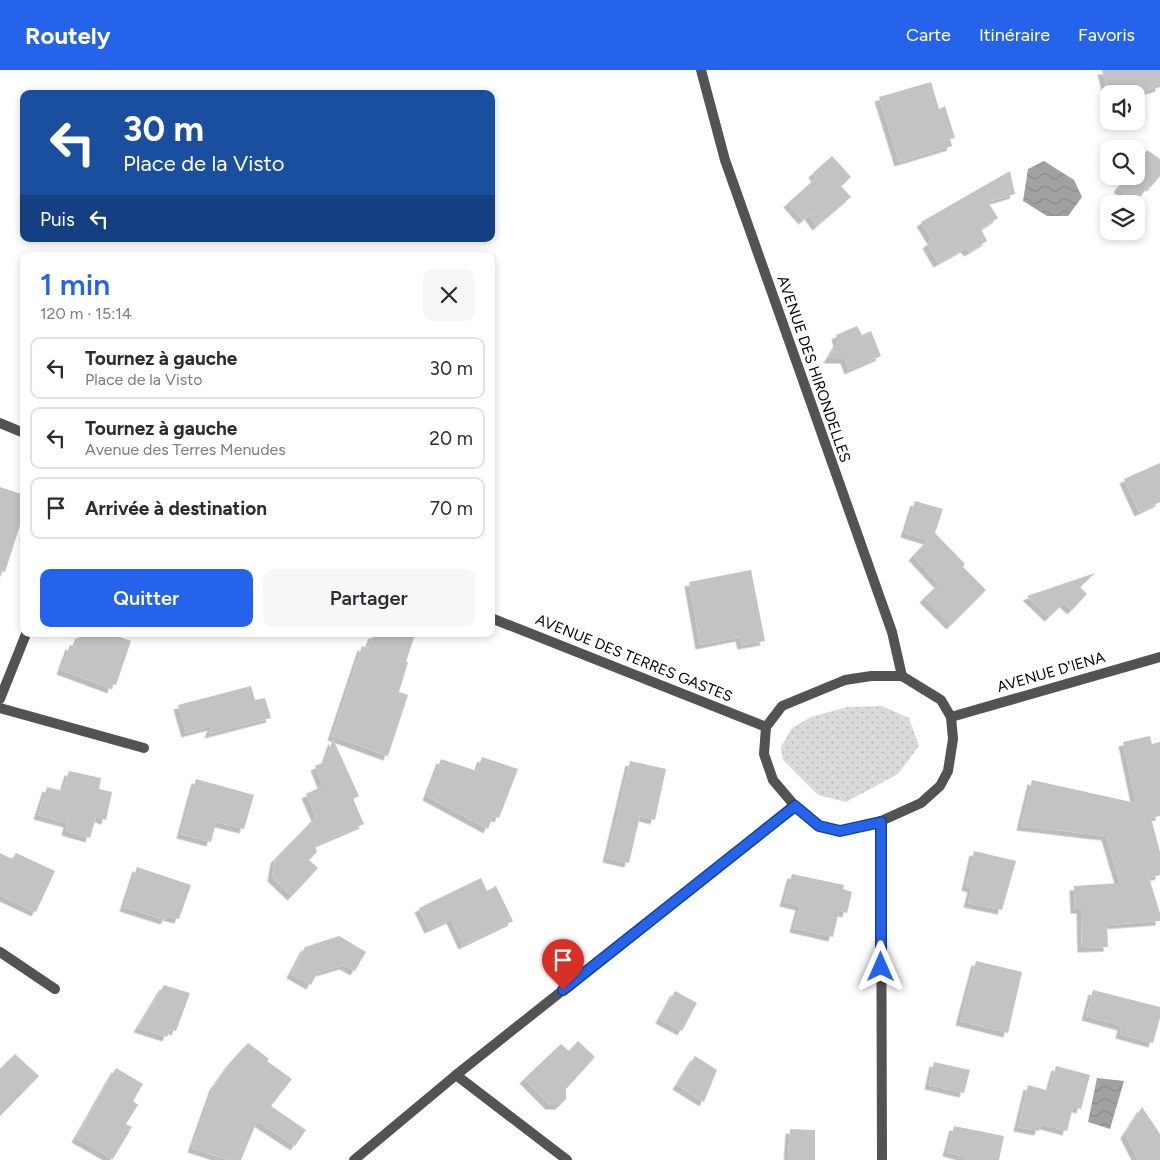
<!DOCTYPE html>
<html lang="fr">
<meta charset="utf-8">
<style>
:root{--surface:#fff;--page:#f7f7f7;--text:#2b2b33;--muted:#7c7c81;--line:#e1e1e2;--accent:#2563eb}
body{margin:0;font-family:Figtree,sans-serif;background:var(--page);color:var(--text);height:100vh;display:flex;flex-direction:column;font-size:19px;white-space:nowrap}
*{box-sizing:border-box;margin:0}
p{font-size:16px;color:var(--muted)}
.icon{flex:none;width:28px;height:28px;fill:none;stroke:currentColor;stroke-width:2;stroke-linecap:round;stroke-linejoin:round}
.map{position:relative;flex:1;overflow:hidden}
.drawer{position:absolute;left:20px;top:182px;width:475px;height:385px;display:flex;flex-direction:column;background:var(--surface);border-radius:10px;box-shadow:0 2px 8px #0003}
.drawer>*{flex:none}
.banner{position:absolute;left:20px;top:20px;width:475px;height:152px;border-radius:10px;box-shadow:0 2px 8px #0003;background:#1a4fa0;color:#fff;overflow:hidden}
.tools{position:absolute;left:1100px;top:15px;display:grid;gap:10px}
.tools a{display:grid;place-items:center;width:45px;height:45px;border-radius:10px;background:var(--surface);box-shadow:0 2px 8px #0003;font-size:25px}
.pin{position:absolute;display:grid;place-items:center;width:42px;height:42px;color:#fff;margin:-51px -21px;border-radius:50% 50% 50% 0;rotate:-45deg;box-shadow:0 0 5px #0007}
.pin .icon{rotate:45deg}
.me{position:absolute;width:55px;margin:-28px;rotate:0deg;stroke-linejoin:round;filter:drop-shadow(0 0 4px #0008)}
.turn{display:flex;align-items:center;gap:18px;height:105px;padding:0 20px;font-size:22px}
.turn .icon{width:65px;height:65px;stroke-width:2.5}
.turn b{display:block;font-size:35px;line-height:42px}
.then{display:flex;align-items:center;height:48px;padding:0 20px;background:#0003;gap:10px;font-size:19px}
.round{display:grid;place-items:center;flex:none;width:52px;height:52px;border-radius:10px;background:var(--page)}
.overview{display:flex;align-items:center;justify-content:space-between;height:85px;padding:0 20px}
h1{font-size:30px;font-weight:600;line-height:38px;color:var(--accent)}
.action{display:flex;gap:10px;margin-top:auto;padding:10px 20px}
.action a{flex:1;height:58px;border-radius:10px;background:var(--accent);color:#fff;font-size:20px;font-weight:600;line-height:58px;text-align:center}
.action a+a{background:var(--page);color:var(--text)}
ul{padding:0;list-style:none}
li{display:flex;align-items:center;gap:15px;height:62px;margin:0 10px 8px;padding:0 10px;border:2px solid var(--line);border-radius:10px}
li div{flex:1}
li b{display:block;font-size:19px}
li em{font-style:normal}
header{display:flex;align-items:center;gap:30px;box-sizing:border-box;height:70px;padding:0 25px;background:var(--accent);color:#fff}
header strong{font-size:24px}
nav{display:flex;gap:28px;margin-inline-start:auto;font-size:18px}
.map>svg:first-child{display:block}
.grass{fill:url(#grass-dots)}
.water{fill:url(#water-waves)}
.building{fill:#c3c3c3;filter:url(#shadow)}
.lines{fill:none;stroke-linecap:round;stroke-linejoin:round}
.minor{stroke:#535353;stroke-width:10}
.route-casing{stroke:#184099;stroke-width:12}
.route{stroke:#2563eb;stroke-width:9}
.labels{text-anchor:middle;stroke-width:5;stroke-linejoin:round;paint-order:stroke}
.street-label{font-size:15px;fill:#000;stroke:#fff}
</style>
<header>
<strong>Routely</strong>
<nav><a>Carte</a><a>Itinéraire</a><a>Favoris</a></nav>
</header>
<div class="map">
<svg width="1160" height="1090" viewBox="0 0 1160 1090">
<defs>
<pattern id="grass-dots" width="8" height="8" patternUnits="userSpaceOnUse" patternTransform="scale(1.25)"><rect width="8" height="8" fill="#dadada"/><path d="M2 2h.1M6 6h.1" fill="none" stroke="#b9b9b9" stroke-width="1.8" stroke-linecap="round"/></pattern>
<pattern id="water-waves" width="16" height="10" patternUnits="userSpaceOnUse" patternTransform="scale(1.25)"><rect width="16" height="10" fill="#a1a1a1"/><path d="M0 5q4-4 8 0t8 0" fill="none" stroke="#898989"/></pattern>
<filter id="shadow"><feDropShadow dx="-4.5" dy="4.5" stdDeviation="0" flood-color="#0004"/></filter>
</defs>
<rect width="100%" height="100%" fill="#fff"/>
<path class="grass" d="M882,636L909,648L919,676L898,704L846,732L818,725L783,690L781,677L792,658L811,647L847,637Z"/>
<g class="water">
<path d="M1044,91L1074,110L1082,127L1068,146H1047L1023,131L1028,99Z"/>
<path d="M1097,1008L1124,1011L1110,1059L1088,1052Z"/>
</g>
<g class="building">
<path d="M1102,0H1160V17L1135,24H1108Z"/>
<path d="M931,12L939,39L945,36L955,68L950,69L952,76L899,92L879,27Z"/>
<path d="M1147,80L1160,89V106L1151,117L1148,116L1137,132L1118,118L1127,106H1136V94Z"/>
<path d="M832,86L851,107L841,116L851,127L817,156L809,145L803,150L788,133L816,108L813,103Z"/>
<path d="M1010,101L1015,124L988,132L998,148L981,159L987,171L969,182L965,178L938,193L927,174L932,170L921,152Z"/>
<path d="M857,256L862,265L871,261L881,286L849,300L845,289H828L838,272L836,265Z"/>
<path d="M1160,393V432L1139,442L1124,409Z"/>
<path d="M0,417L24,425V443L5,502L0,501Z"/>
<path d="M915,431L943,439L935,463L965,494L963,497L986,520L951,555L924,528L939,514L913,486L928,470L905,463Z"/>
<path d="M751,500L765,571L742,575L740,567L700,575L689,512Z"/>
<path d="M1095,503L1080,517L1087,524L1072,540L1064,533L1049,547L1027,526Z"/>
<path d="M80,564H111L131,571L116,615L113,614L112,619L61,600L70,575L75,577Z"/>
<path d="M373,564H415L406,592H408L399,622L408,625L388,686L332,666L362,576L368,578Z"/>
<path d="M251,616L255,630L265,628L271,648L209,664L212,656L186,663L178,635Z"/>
<path d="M1150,666L1152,674L1160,672V746L1151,748L1160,782V805L1149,808L1160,843V851L1107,855L1108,877L1082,878L1081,839H1075L1074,816L1120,813L1106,766L1021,756L1032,710L1136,733L1123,672Z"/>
<path d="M333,669L359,726L353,729L364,754L315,775L317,782L309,790L318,798L292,826L272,807L275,789L316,747L306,724L323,716L315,696L325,692Z"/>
<path d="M482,687L518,699L499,748L493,746L488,759L427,726L441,689L477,701Z"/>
<path d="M630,691L666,699L655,750L640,746L629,793L607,788Z"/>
<path d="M69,701L101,708L99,719L112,722L106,750L96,747L90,768L66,761L68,753L38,745L47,717L63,721Z"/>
<path d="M196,709L254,725L244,759L216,752L211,772L181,764Z"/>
<path d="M974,781L1016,791L1002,840L968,833L972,818L966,816Z"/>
<path d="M0,783L12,789L16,783L55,801L36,842L0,825Z"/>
<path d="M137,797L191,815L179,849L167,846L165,850L124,837Z"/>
<path d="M792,804L844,815L843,819L852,822L847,843L839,841L833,867L794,858L800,836L784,832Z"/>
<path d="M481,808L487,821L496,816L513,851L463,875L451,849L429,859L419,838Z"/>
<path d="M339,866L366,882L355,901L344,895L317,903L311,915L291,904L305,877Z"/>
<path d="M976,891L1022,902L1008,963L960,951Z"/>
<path d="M164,915L190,923L176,961L170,959L167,967L138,958Z"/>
<path d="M1093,920L1160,937V948L1153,973L1120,964L1122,956L1086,946Z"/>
<path d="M675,921L697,933L682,961L660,949Z"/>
<path d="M578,971L595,987L566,1019V1029L560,1035H550L524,1009L561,974L569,981Z"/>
<path d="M248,973L269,989L267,991L292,1009L271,1036L306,1060L295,1076L257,1051L241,1090H229L192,1078L214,1016L230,993Z"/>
<path d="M15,984L39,1006L0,1046V999Z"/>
<path d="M695,986L717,1000L704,1032L677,1015Z"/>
<path d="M934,992L970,1000L964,1023L929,1015Z"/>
<path d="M1056,996L1090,1005L1081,1039L1073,1037L1067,1061L1041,1054L1039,1061L1018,1057L1028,1015L1049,1021Z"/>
<path d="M116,998L143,1014L133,1031L138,1035L126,1054L132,1057L113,1089L76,1068Z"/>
<path d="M1142,1037L1160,1064V1090H1138L1125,1064Z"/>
<path d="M954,1056L1004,1066L999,1090H962V1086L947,1082Z"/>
<path d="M790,1059L815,1060V1090H788Z"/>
</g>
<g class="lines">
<g class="minor">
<path d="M701,0L725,90L892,562L902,606"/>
<path d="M0,353L24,363"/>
<path d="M491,548L766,657"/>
<path d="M871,606H902L941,630L951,647L953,669L948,701L940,716L921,733L881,751L840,761L819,756L795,736L773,710L764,684L766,657L782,636L845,610Z"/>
<path d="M0,629L26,564"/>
<path d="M0,638L144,678"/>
<path d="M951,647L1160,587"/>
<path d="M881,751L882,1090"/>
<path d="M0,882L55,919"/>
<path d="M456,1005L567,1090"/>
<path d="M354,1090L456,1005L795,736"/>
</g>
</g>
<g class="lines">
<defs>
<path id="route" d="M563,920L795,736L819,756L840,761L881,752V897"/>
</defs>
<use href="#route" class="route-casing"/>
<use href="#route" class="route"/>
</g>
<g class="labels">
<g class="street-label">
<text transform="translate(814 299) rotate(71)" y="5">AVENUE DES HIRONDELLES</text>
<text transform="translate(634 588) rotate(22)" y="5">AVENUE DES TERRES GASTES</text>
<text transform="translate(1051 602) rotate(-16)" y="5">AVENUE D'IENA</text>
</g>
</g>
</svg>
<div class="tools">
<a><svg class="icon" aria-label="sound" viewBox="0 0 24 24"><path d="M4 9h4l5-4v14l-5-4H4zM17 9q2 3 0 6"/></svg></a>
<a><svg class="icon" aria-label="search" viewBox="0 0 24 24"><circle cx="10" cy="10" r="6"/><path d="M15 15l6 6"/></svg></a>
<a><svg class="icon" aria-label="layers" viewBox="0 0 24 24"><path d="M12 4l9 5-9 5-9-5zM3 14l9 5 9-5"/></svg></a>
</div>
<div class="pin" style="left:563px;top:920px;background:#d93025"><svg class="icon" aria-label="arrive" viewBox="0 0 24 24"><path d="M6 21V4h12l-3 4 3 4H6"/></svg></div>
<svg class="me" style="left:881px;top:897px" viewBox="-20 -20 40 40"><path d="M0-17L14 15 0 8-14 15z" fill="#2563eb" stroke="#fff" stroke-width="4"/></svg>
<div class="banner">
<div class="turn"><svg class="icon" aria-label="left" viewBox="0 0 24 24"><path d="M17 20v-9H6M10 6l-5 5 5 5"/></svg><div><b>30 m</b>Place de la Visto</div></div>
<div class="then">Puis<svg class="icon" aria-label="left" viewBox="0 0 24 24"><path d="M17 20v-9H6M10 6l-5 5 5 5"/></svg></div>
</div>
<section class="drawer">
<div class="overview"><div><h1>1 min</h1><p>120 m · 15:14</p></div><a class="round"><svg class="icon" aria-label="close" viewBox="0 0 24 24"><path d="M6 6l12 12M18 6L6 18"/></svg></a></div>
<ul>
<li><svg class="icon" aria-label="left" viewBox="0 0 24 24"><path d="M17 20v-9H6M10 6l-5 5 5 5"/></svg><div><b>Tournez à gauche</b><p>Place de la Visto</p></div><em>30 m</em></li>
<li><svg class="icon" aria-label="left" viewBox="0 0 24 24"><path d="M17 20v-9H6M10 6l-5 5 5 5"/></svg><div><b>Tournez à gauche</b><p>Avenue des Terres Menudes</p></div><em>20 m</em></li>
<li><svg class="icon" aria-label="arrive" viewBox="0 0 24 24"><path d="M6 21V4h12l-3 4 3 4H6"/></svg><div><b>Arrivée à destination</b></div><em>70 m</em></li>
</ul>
<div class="action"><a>Quitter</a><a>Partager</a></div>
</section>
</div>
